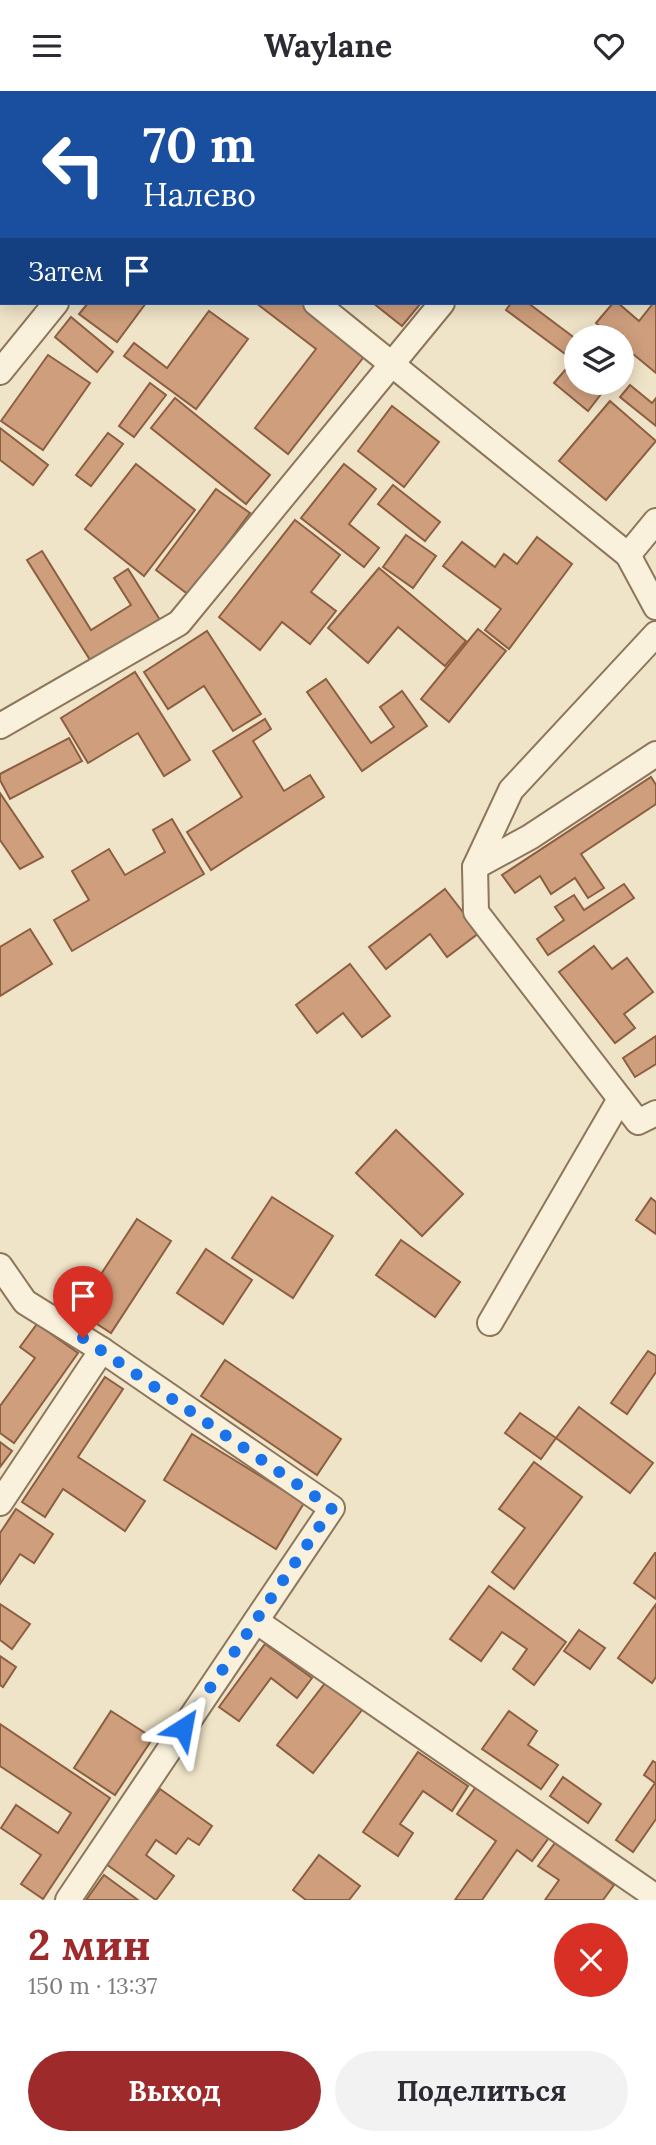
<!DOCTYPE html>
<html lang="ru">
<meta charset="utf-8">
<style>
:root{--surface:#fff;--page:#f2f2f3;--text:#2b2b33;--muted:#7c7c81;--accent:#9e2a2b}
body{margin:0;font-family:Lora,serif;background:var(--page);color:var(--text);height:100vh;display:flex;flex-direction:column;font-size:26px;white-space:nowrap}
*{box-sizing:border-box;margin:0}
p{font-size:23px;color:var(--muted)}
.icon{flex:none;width:38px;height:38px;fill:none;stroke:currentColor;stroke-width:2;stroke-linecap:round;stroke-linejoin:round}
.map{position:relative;height:1809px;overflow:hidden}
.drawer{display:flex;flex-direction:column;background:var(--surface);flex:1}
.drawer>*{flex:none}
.banner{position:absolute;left:0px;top:0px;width:656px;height:214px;box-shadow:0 4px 18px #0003;background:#1a4fa0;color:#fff;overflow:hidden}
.tools{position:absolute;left:564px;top:234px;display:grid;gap:14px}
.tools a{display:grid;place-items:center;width:70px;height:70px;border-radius:50%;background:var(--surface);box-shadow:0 4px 18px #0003;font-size:35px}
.pin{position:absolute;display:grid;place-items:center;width:60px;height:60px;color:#fff;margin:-72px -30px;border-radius:50% 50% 50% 0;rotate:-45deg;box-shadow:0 0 7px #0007}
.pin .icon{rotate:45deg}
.me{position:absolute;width:77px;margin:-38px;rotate:34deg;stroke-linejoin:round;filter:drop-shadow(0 0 5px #0008)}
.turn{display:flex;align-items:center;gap:24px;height:147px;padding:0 28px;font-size:32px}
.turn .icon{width:91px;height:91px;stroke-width:2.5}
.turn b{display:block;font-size:49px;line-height:60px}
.then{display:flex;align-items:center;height:66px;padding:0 28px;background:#0003;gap:14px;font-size:26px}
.round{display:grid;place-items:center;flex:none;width:74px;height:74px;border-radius:37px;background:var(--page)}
.overview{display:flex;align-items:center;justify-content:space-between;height:119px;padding:0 28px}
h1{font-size:42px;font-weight:700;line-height:52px;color:var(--accent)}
.action{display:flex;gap:14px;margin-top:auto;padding:14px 28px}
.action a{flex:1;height:80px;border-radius:42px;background:var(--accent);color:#fff;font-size:28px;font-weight:700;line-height:80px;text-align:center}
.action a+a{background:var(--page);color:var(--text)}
header{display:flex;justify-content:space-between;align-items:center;height:91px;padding:0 28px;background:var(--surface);font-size:32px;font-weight:700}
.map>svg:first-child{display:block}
.building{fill:#cf9f7d;stroke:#8d5f41;stroke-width:2}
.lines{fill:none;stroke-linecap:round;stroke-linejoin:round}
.street-casing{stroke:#8d765c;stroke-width:28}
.street{stroke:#faf1dc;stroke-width:24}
.route{stroke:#1a73e8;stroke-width:12;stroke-dasharray:0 21.6}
</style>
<header><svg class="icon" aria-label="menu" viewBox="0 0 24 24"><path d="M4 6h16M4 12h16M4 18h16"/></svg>Waylane<svg class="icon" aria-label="heart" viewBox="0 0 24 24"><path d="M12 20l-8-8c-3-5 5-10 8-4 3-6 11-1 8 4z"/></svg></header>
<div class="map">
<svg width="656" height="1809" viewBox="0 0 656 1809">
<rect width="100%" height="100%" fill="#f0e4c8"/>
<g class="building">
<path d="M47,0H109L111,2H49Z"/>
<path d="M0,140L2,141V193L0,191Z"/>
<path d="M655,210L656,211V282L621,253V247H613L596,232L613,212H618L639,230Z"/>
<path d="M88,212H146L117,251L79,223Z"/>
<path d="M256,212H310L370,258L288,363L255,337L316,258Z"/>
<path d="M373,212H421L402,235Z"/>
<path d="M511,212H528L576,248V255L568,265L506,219Z"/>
<path d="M209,220L248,248L196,318L124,265L134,252L167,277Z"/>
<path d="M71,226L113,261L97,281L55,246Z"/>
<path d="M48,264L90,292L43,359L1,330Z"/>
<path d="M572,271L576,274V292H598L605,298L588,320L554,292Z"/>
<path d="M150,292L166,304L134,346L119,335Z"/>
<path d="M630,294L652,312L656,307V335L620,306Z"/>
<path d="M175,307L270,384L246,413L151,337Z"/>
<path d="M610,310L656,350L606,409L559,370Z"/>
<path d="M392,315L439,351L404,396L358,360Z"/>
<path d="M0,337L48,374L33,394L0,369Z"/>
<path d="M108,342L123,353L91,395L76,384Z"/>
<path d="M136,373L195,419L144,485L85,438Z"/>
<path d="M344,373L376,398L349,433L379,457L364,476L301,427Z"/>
<path d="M393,394L440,431L425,450L378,413Z"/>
<path d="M216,398L250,422L189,504L156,479Z"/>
<path d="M295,429L340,464L311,501L336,520L310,553L282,531L260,559L219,526Z"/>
<path d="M406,444L436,465L413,497L383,476Z"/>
<path d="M537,446L572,473L509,558L485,539L501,518L443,475L462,451L495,476L504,463L517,473Z"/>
<path d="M42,460L91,539L131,514L114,487L128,478L160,529L92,572L27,469Z"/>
<path d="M379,477L466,550L445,575L398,536L368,572L328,537Z"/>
<path d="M478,538L506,560L449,631L421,608Z"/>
<path d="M207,540L261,623L233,640L204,595L168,618L144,581Z"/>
<path d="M135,581L190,669L164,685L138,642L88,672L61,627Z"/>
<path d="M326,588L371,652L394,636L380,616L402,600L427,635L362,680L307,601Z"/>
<path d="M265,628L271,638L253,650L284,700L310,684L324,706L211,779L187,741L242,706L213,660Z"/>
<path d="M69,647L82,670L10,708L0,689V683Z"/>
<path d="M651,686L656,694V713L581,763L604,797L588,807L575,787L551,803L540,785L515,802L502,784Z"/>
<path d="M0,702L43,766L20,778L0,749Z"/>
<path d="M172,728L204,783L72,860L54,829L89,809L72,780L109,758L125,784L165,761L153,739Z"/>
<path d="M624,793L634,807L548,864L537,848L564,829L555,816L574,804L584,819Z"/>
<path d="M445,798L479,842L447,866L430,843L386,878L369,856Z"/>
<path d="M30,838L52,873L0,905V856Z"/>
<path d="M594,855L612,878L627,867L653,901L624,923L635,937L615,952L559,881Z"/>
<path d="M350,873L390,925L362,946L343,922L317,942L296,914Z"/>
<path d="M656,945V973L635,986L623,967Z"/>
<path d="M396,1039L463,1103L422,1145L356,1082Z"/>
<path d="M272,1106L333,1145L293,1207L232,1167Z"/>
<path d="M651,1107L656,1111V1143L636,1129Z"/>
<path d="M137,1128L171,1150L111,1242L77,1220Z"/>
<path d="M401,1149L460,1191L435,1226L376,1184Z"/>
<path d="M206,1158L252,1189L223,1233L177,1202Z"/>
<path d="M37,1233L78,1262L14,1352L0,1342V1315L35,1267L20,1256Z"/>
<path d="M648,1260L656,1265V1281L627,1323L611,1312Z"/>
<path d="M225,1269L341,1348L317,1384L201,1305Z"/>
<path d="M105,1286L123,1298L78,1366L145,1410L125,1440L63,1398L45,1426L22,1411Z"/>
<path d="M579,1316L653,1372L630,1402L556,1347Z"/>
<path d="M520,1322L556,1347L541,1368L505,1342Z"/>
<path d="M192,1343L304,1412L276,1458L164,1389Z"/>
<path d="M0,1351L12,1360L0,1376Z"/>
<path d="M534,1371L582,1406L514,1498L492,1481L525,1437L499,1418Z"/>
<path d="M16,1418L53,1443L34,1472L20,1463L0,1493V1442Z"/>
<path d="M655,1462H656V1508L634,1492Z"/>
<path d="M489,1495L566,1551L534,1594L513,1578L527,1558L502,1541L481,1570L450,1548Z"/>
<path d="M0,1513L30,1533L12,1558L0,1549Z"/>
<path d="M656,1513V1586L652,1592L618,1567Z"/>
<path d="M579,1539L605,1557L590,1578L564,1560Z"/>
<path d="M265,1553L312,1587L297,1607L271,1587L239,1630L219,1616Z"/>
<path d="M0,1565L16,1576L3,1596L0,1594Z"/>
<path d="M326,1591L362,1619L313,1682L277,1654Z"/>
<path d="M111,1620L153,1647L115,1704L74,1677Z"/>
<path d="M509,1620L537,1640L528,1654L558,1674L541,1698L482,1658Z"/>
<path d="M0,1633L110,1707L43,1808L21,1793L41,1764L1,1737L16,1714L58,1742L71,1722L0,1675Z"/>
<path d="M418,1661L468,1695L452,1720L423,1700L400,1733L413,1742L398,1765L363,1741Z"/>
<path d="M653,1670L656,1672V1728L633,1761L616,1749L655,1692L644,1684Z"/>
<path d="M563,1686L601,1713L588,1732L550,1705Z"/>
<path d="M478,1693L551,1744L532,1770L517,1759L482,1809H455L496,1750L457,1723Z"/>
<path d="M160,1698L212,1735L199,1754L188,1747L176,1763L156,1749L146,1764L174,1785L156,1809L106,1773Z"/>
<path d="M555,1752L614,1794L603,1809H545L559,1789L538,1775Z"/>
<path d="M319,1764L360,1795L349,1809H306L293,1799Z"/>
<path d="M104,1784L138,1809H86Z"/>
</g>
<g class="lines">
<defs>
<g id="street">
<path d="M228,2L229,0"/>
<path d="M612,2L614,0"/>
<path d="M316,212L628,464L656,516"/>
<path d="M0,281L56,212"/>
<path d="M628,464L656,430"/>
<path d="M656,543L511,699L475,776L476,821L638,1031L656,1022"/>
<path d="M0,635L179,532L442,212"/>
<path d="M475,776L530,746L656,663"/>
<path d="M0,1175L25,1211L102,1259L0,1412"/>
<path d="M490,1232L620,1008"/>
<path d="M256,1530L656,1806"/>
<path d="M68,1809L332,1417L102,1259"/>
</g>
</defs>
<use href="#street" class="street-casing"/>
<use href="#street" class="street"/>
</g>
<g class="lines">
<path class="route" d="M83,1247L332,1417L183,1637"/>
</g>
</svg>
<div class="tools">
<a><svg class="icon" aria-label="layers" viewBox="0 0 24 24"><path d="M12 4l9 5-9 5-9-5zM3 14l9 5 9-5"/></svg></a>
</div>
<div class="pin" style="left:83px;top:1247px;background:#d93025"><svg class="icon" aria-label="arrive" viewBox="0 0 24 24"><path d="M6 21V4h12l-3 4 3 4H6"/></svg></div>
<svg class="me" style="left:183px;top:1637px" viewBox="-20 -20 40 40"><path d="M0-17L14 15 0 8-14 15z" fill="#1a73e8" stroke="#fff" stroke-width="4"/></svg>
<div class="banner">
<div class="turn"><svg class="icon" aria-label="left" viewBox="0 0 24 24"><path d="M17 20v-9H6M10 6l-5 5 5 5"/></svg><div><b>70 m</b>Налево</div></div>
<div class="then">Затем<svg class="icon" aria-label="arrive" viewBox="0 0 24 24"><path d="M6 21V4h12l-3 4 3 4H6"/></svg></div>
</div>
</div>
<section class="drawer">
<div class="overview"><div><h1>2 мин</h1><p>150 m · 13:37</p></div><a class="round" style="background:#d93025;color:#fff"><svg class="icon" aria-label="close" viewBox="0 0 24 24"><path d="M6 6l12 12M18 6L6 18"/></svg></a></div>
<div class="action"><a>Выход</a><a>Поделиться</a></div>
</section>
